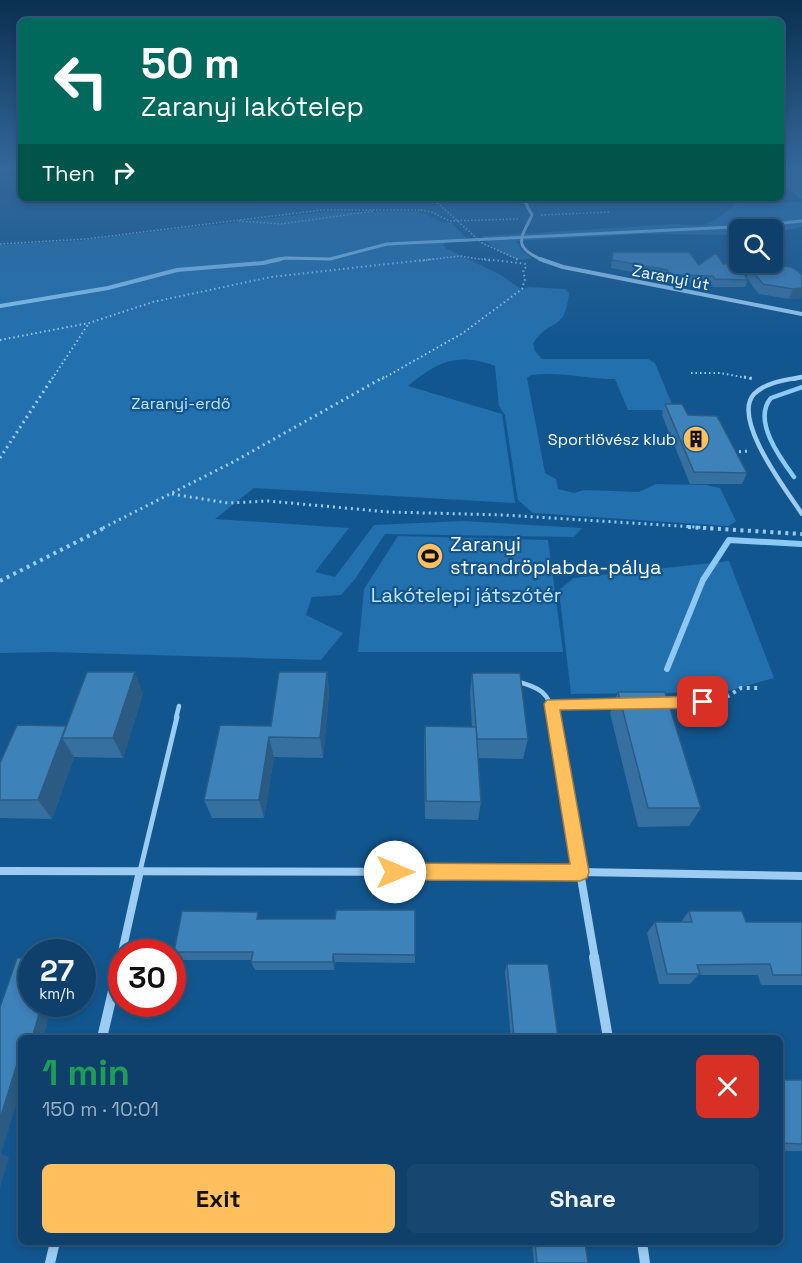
<!DOCTYPE html>
<meta charset="utf-8">
<style>
:root{--surface:#0e406b;--page:#174771;--text:#f1f3f6;--muted:#9bafc1;--line:#2e597e;--accent:#ffbf5d}
body{margin:0;font-family:"Space Grotesk",sans-serif;background:var(--page);color:var(--text);height:100vh;display:flex;flex-direction:column;font-size:22px;white-space:nowrap}
*{box-sizing:border-box;margin:0}
p{font-size:20px;color:var(--muted)}
.icon{flex:none;width:33px;height:33px;fill:none;stroke:currentColor;stroke-width:2;stroke-linecap:round;stroke-linejoin:round}
.map{position:relative;flex:1;overflow:hidden}
.details{position:absolute;left:18px;top:1035px;width:765px;height:210px;display:flex;flex-direction:column;background:var(--surface);border-radius:9px;box-shadow:0 3px 9px #0003,0 0 0 2px var(--line)}
.details>*{flex:none}
.guide{position:absolute;left:18px;top:18px;width:766px;height:183px;border-radius:9px;box-shadow:0 3px 9px #0003,0 0 0 2px var(--line);background:#00695c;color:#fff;overflow:hidden}
.buttons{position:absolute;left:729px;top:219px;display:grid;gap:12px}
.buttons a{display:grid;place-items:center;width:54px;height:54px;border-radius:9px;background:var(--surface);box-shadow:0 3px 9px #0003,0 0 0 2px var(--line);font-size:30px}
.speed{position:absolute;left:18px;top:939px;display:flex;gap:12px;font-size:30px;font-weight:700;text-align:center}
.speed>*{display:grid;place-content:center;width:78px;height:78px;border-radius:50%;background:var(--surface);box-shadow:0 3px 9px #0003,0 0 0 2px var(--line);line-height:1}
.speed small{font-size:15px;font-weight:400}
.speed .limit{border:9px solid #d22;background:#fff;color:#111}
.pin{position:absolute;display:grid;place-items:center;width:51px;height:51px;color:#fff;margin:-26px;border-radius:12px;box-shadow:0 3px 9px #0006}
.me{position:absolute;width:66px;margin:-33px;rotate:90deg;stroke-linejoin:round;filter:drop-shadow(0 0 4px #0008)}
.turn{display:flex;align-items:center;gap:21px;height:126px;padding:0 24px;font-size:27px}
.turn .icon{width:78px;height:78px;stroke-width:2.5}
.turn b{display:block;font-size:42px;line-height:51px}
.then{display:flex;align-items:center;height:57px;padding:0 24px;background:#0003;gap:12px;font-size:22px}
.round{display:grid;place-items:center;flex:none;width:63px;height:63px;border-radius:9px;background:var(--page)}
.head{display:flex;align-items:center;justify-content:space-between;height:102px;padding:0 24px}
h1{font-size:36px;font-weight:700;line-height:45px;color:#1e9e55}
.primary-button{display:flex;gap:12px;margin-top:auto;padding:12px 24px}
.primary-button a{flex:1;height:69px;border-radius:9px;background:var(--accent);color:#111;font-size:24px;font-weight:700;line-height:69px;text-align:center}
.primary-button a+a{background:var(--page);color:var(--text)}
.map>svg:first-child{display:block}
.green{fill:#2370ae}
.lines{fill:none;stroke-linecap:round;stroke-linejoin:round}
.stream-far3{stroke:#8dc9f5;stroke-width:3}
.stream-far2{stroke:#8dc9f5;stroke-width:4}
.stream-far1{stroke:#8dc9f5;stroke-width:4.5}
.stream{stroke:#8dc9f5;stroke-width:6}
.path-far3{stroke:#9cccf2;stroke-width:1.5;stroke-dasharray:1.5 2;stroke-linecap:butt}
.path-far2{stroke:#9cccf2;stroke-width:2;stroke-dasharray:1.5 3;stroke-linecap:butt}
.path-far1{stroke:#9cccf2;stroke-width:3;stroke-dasharray:2 4;stroke-linecap:butt}
.path{stroke:#9cccf2;stroke-width:4;stroke-dasharray:3 4.5;stroke-linecap:butt}
.lane-far1{stroke:#9cccf2;stroke-width:4.5}
.lane{stroke:#9cccf2;stroke-width:5}
.street-far4{stroke:#9cccf2;stroke-width:3}
.street-far3{stroke:#9cccf2;stroke-width:4}
.street-far2{stroke:#9cccf2;stroke-width:4.5}
.street-far1{stroke:#9cccf2;stroke-width:8}
.street{stroke:#9cccf2;stroke-width:10}
.wall{fill:#3570a0}
.shaded-wall{fill:#2b5b82}
.building{fill:#3e82ba;stroke:#2b5b82;stroke-width:1.5}
.route{fill:#ffbf5d;stroke:#a67c3c;stroke-width:1.5}
.labels{text-anchor:middle;stroke-width:4.5;stroke-linejoin:round;paint-order:stroke}
.far-street-label{font-size:16px;fill:#fff;stroke:#12568f}
.far-park-label{font-size:16px;fill:#c3e3fd;stroke:#12568f}
.far-poi-label{font-size:16px;fill:#fff;stroke:#12568f;text-anchor:end}
.poi-label{font-size:20px;fill:#fff;stroke:#12568f;text-anchor:start}
.park-label{font-size:20px;fill:#c3e3fd;stroke:#12568f}
</style>
<div class="map">
<svg width="802" height="1263" viewBox="0 0 802 1263">
<rect width="100%" height="100%" fill="#12568f"/>
<g class="green">
<path d="M782,167H792L802,173V200L782,184Z"/>
<path d="M802,202V227L773,233L772,230H740L739,235L643,234L516,241L522,251L532,258C516,264 492,249 482,236L677,224C706,228 713,224 735,204Z"/>
<path d="M325,212H421L441,222L452,223L466,238L462,241H447L443,245L447,249L499,274L521,289L529,287L565,289L569,293C565,334 549,317 533,344L535,351L542,359H648L655,363L676,414H664L662,410H628L615,379C587,379 559,371 531,375L527,378L545,473L556,479L558,489L574,493L584,490L639,492L656,484L706,485L720,488L736,521L729,526L533,513L518,500L505,415L499,406L495,366C457,352 437,362 408,386L502,414L515,503L254,488L215,519L349,528L315,572L335,577L374,525L463,521L582,528L574,537L385,534L355,579L341,595L312,597L306,615L343,633L321,660L50,652L0,653V245L78,241Z"/>
<path d="M398,536L548,540L563,652H358L364,589Z"/>
<path d="M729,561L774,678L724,692L571,694L559,590L574,578Z"/>
</g>
<g class="lines">
<path class="stream-far3" d="M274,261L285,258L330,259L387,244L753,226L802,221"/>
<path class="stream-far2" d="M0,306L108,288L177,270L263,263L280,259"/>
<path class="stream-far1" d="M794,477C780,458 752,420 771,398L802,387"/>
<path class="stream" d="M667,669L703,580L729,540L802,544"/>
<g class="path-far3">
<path d="M432,198L482,243L519,260"/>
<path d="M421,210L432,212L449,221L518,219"/>
<path d="M541,215L609,212"/>
<path d="M239,221L281,224L374,211"/>
<path d="M0,244L86,239L321,210H422"/>
<path d="M419,261L460,256L492,261"/>
</g>
<g class="path-far2">
<path d="M484,259L527,264"/>
<path d="M516,259L519,260"/>
<path d="M0,340L89,323L153,302L271,277L433,259"/>
<path d="M691,373H720L753,379"/>
<path d="M52,379L89,323"/>
<path d="M382,379L463,333L522,289L525,279L523,270L528,265"/>
</g>
<g class="path-far1">
<path d="M744,377L755,379"/>
<path d="M733,452L750,451"/>
<path d="M0,458L53,377"/>
<path d="M172,494L228,503L268,501L389,512L504,515L712,528"/>
<path d="M103,528L235,461L384,377"/>
</g>
<g class="path">
<path d="M688,527L802,534"/>
<path d="M0,581L106,527"/>
<path d="M713,702L720,701L741,688H760"/>
</g>
<g class="lane-far1">
<path d="M515,681C539,687 550,692 554,718"/>
<path d="M663,703L703,702"/>
<path d="M552,704L618,703"/>
<path d="M176,718L179,706"/>
</g>
<g class="lane">
<path d="M554,717L580,872"/>
<path d="M140,871L177,717"/>
</g>
<path class="street-far4" d="M523,198L532,215C521,239 511,246 544,261"/>
<g class="street-far3">
<path d="M540,259L563,267L802,314"/>
<path d="M794,379L802,377"/>
</g>
<path class="street-far2" d="M802,377C786,380 766,382 754,394C731,419 787,491 802,514"/>
<g class="street-far1">
<path d="M0,871L580,872L802,876"/>
<path d="M580,872L595,959"/>
<path d="M122,952L140,871"/>
<path d="M121,959L122,953"/>
</g>
<g class="street">
<path d="M594,957L608,1038"/>
<path d="M102,1038L121,957"/>
<path d="M642,1242L645,1263"/>
<path d="M50,1263L55,1242"/>
</g>
</g>
<g class="wall">
<path d="M613,252L699,265L723,264L747,277L750,268L802,275V298L789,299L759,294L748,280L745,287H713L711,284L668,283L665,278L611,268Z"/>
<path d="M665,404L688,415L747,473L742,484H690L662,415Z"/>
<path d="M327,672L329,693L323,758L274,757L264,818H212L204,800L271,726Z"/>
<path d="M472,673L528,739L523,759L478,758L481,802L478,820L425,819L424,746L425,726L472,727L470,693Z"/>
<path d="M618,692L701,808L689,826L638,827L610,713Z"/>
<path d="M143,693L123,758L74,757L52,819L0,818V763Z"/>
<path d="M689,911L746,922H802V985H761L758,975H698L690,984H659L647,933L655,922H681Z"/>
<path d="M261,919L415,955V963L335,962L334,970H255L251,962L252,960H179L174,952Z"/>
<path d="M507,964L558,1038H511L505,971Z"/>
<rect x="780" y="1080" width="22" height="71"/>
<path d="M532,1242H585L588,1263H534Z"/>
</g>
<g class="shaded-wall">
<path d="M802,288V298L789,299L793,289Z"/>
<path d="M135,672L143,693L123,758L113,738Z"/>
<path d="M327,672L329,693L323,758L320,738Z"/>
<path d="M269,737L274,757L264,818L259,800Z"/>
<path d="M62,738L74,757L52,819L38,800Z"/>
<path d="M333,954L335,962L334,970L333,962Z"/>
<path d="M42,1004H53L43,1038H32Z"/>
<path d="M21,1051V1089L1,1154L9,1157L0,1188V1119Z"/>
</g>
<g class="building">
<path d="M613,252H689L699,265L716,253L723,264H737L748,280L715,279L713,276L670,275L667,270L612,260Z"/>
<path d="M770,264L791,267L798,271L802,275V288L793,289L763,284L750,268Z"/>
<path d="M665,404H682L688,415L717,416L747,473L694,472Z"/>
<path d="M87,672H135L113,738H62Z"/>
<path d="M279,672H327L320,738L269,737L259,800H204L220,725L271,726Z"/>
<path d="M472,673H520L528,739H477Z"/>
<path d="M618,692H665L701,808H648Z"/>
<path d="M17,725L66,726L38,800H0V763Z"/>
<path d="M425,726L476,727L481,802L426,801Z"/>
<path d="M336,910H415V955L333,954V962H251L253,952H174L182,911L258,912L257,919H335Z"/>
<path d="M689,911H742L746,922H802V975H773L770,964L697,965L700,974H667L655,922H692Z"/>
<path d="M17,958H32V1004H42L32,1038H21V1051L0,1119V1007Z"/>
<path d="M507,964H548L558,1038H514Z"/>
<path d="M780,1080H802V1144L780,1143Z"/>
<path d="M535,1242H585L588,1263H537Z"/>
</g>
<linearGradient id="sky" x2="0" y2="1"><stop stop-color="#0a2f4f"/><stop offset="0.49" stop-color="#33689b"/><stop offset="1" stop-color="#33689b" stop-opacity="0"/></linearGradient>
<rect width="802" height="344" fill="url(#sky)"/>
<path class="route" d="M703,696L709,698L711,702L709,707L703,708L560,710L589,872L587,878L580,881L395,880L389,878L386,872L389,866L395,863L570,864L544,704L547,700Z"/>
<defs>
<symbol id="building-disc" viewBox="-11 -11 22 22"><circle r="9.5" fill="#ffbf5d" stroke="#12568f"/><path d="M-4-6H4V6H1V3H-1V6H-4ZM-2.5-4.3h1.7v1.8h-1.7ZM.8-4.3h1.7v1.8H.8ZM-2.5-1h1.7V.8h-1.7ZM.8-1h1.7V.8H.8Z" fill="#111"/></symbol>
<symbol id="stadium-disc" viewBox="-11 -11 22 22"><circle r="9.5" fill="#ffbf5d" stroke="#12568f"/><path d="M0-5a6.5 5 0 1 0 0 10a6.5 5 0 1 0 0-10ZM-3.5-1.8h7v3.6h-7Z" fill="#111"/></symbol>
</defs>
<g fill-rule="evenodd">
<use href="#building-disc" x="681" y="424" width="30" height="30"/>
<use href="#stadium-disc" x="415" y="541" width="30" height="30"/>
</g>
<g class="labels">
<g class="far-street-label">
<text transform="translate(671 277) rotate(11)" y="6">Zaranyi út</text>
</g>
<g class="far-park-label">
<text x="181" y="409">Zaranyi-erdő</text>
</g>
<g class="far-poi-label">
<text x="676" y="445">Sportlövész klub</text>
</g>
<g class="poi-label">
<text x="450" y="551">Zaranyi<tspan x="450" dy="23">strandröplabda-pálya</tspan></text>
</g>
<g class="park-label">
<text x="466" y="602">Lakótelepi játszótér</text>
</g>
</g>
</svg>
<div class="buttons">
<a><svg class="icon" aria-label="search" viewBox="0 0 24 24"><circle cx="10" cy="10" r="6"/><path d="M15 15l6 6"/></svg></a>
</div>
<div class="speed"><div>27<small>km/h</small></div><div class="limit">30</div></div>
<div class="pin" style="left:703px;top:702px;background:#d93025"><svg class="icon" aria-label="arrive" viewBox="0 0 24 24"><path d="M6 21V4h12l-3 4 3 4H6"/></svg></div>
<svg class="me" style="left:395px;top:872px" viewBox="-20 -20 40 40"><circle r="19" fill="#fff"/><path d="M0-13L10 11 0 6-10 11z" fill="#ffbf5d"/></svg>
<div class="guide">
<div class="turn"><svg class="icon" aria-label="left" viewBox="0 0 24 24"><path d="M17 20v-9H6M10 6l-5 5 5 5"/></svg><div><b>50 m</b>Zaranyi lakótelep</div></div>
<div class="then">Then<svg class="icon" aria-label="right" viewBox="0 0 24 24"><path d="M7 20v-9h11M14 6l5 5-5 5"/></svg></div>
</div>
<section class="details">
<div class="head"><div><h1>1 min</h1><p>150 m · 10:01</p></div><a class="round" style="background:#d93025;color:#fff"><svg class="icon" aria-label="close" viewBox="0 0 24 24"><path d="M6 6l12 12M18 6L6 18"/></svg></a></div>
<div class="primary-button"><a>Exit</a><a>Share</a></div>
</section>
</div>
